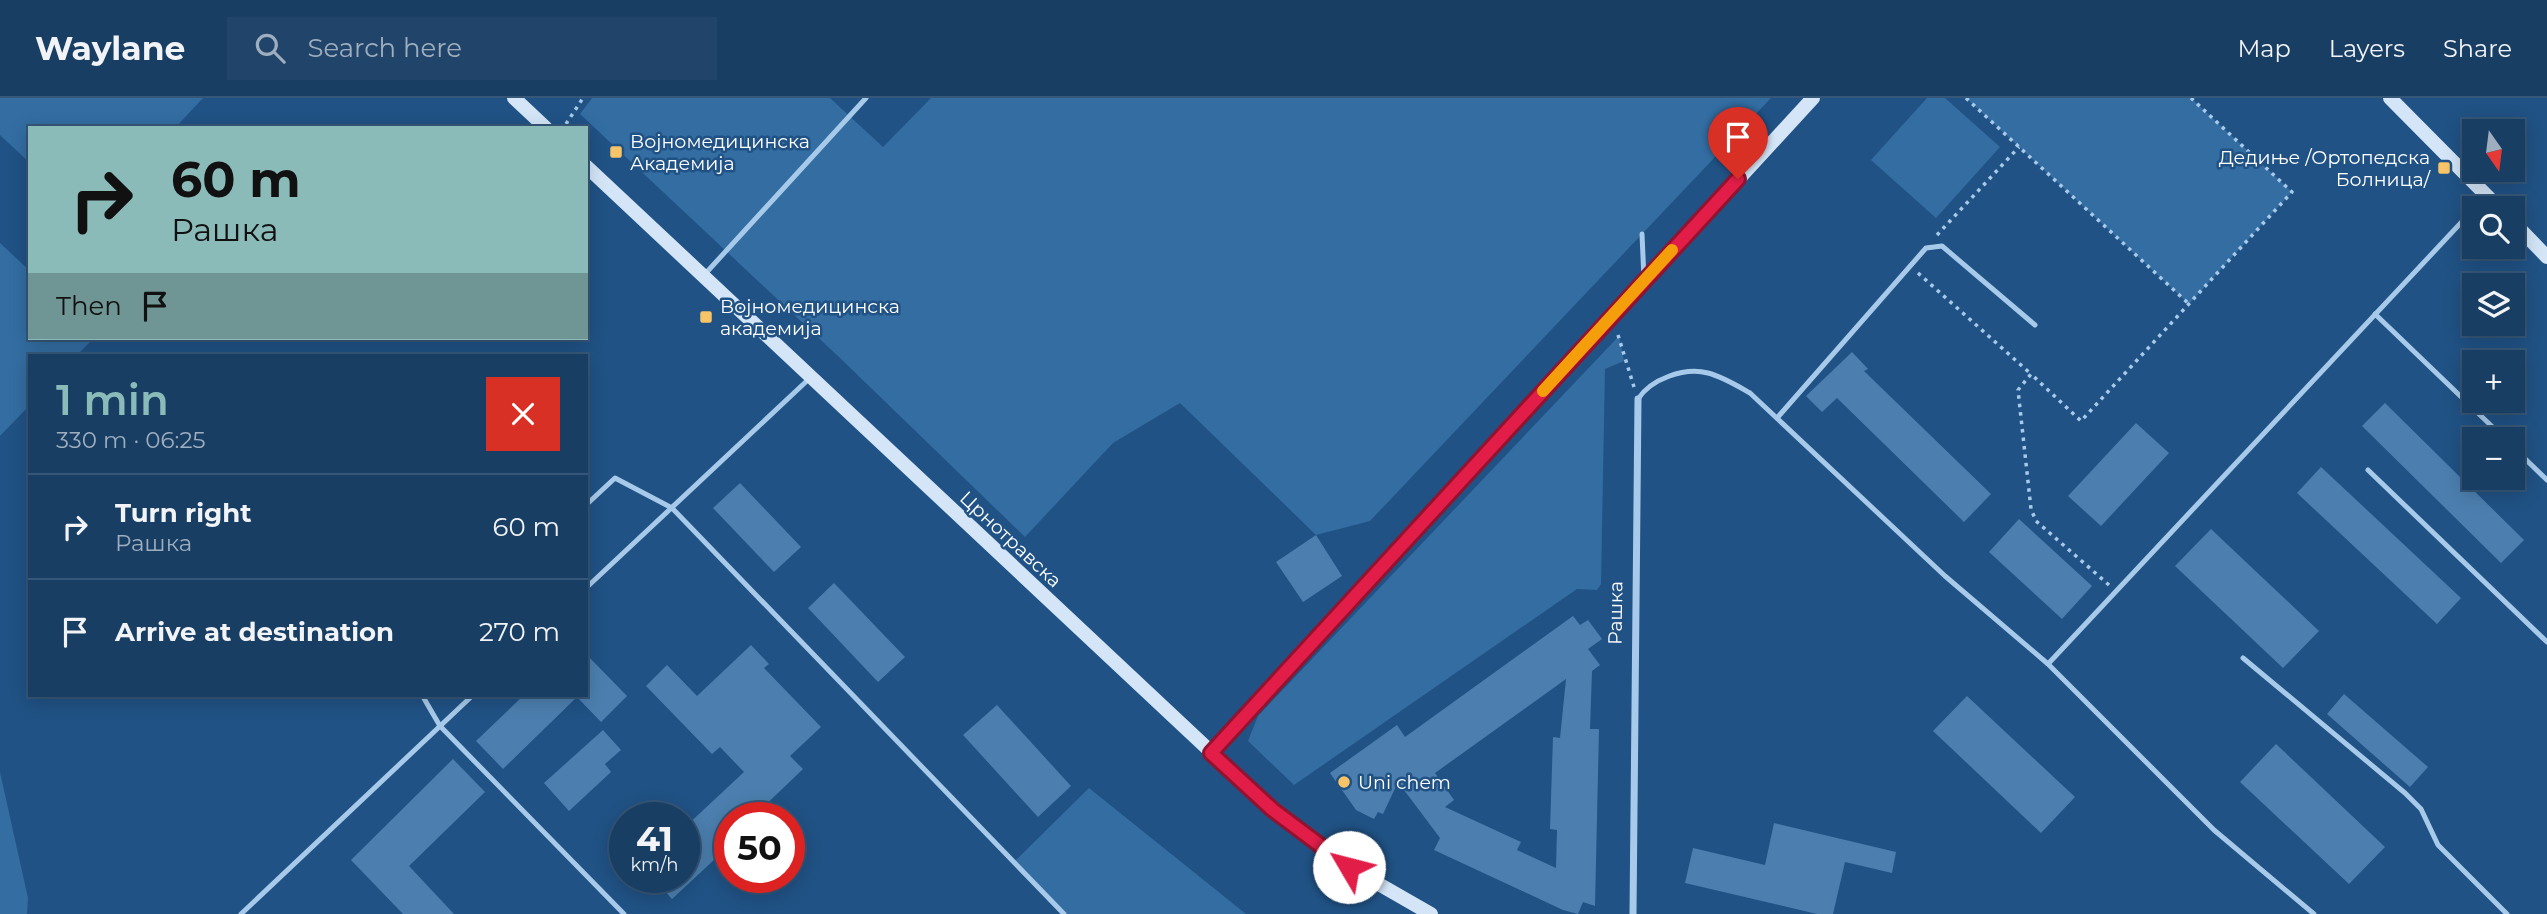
<!DOCTYPE html>
<meta charset="utf-8">
<style>
:root{--surface:#183e64;--page:#21456a;--text:#f1f3f6;--muted:#9faebf;--line:#365778;--accent:#8bbbb9}
body{margin:0;font-family:Montserrat,sans-serif;background:var(--page);color:var(--text);height:100vh;display:flex;flex-direction:column;font-size:26px;white-space:nowrap}
*{box-sizing:border-box;margin:0}
p{font-size:23px;color:var(--muted)}
.icon{flex:none;width:38px;height:38px;fill:none;stroke:currentColor;stroke-width:2;stroke-linecap:round;stroke-linejoin:round}
.map{position:relative;flex:1;overflow:hidden}
.drawer{position:absolute;left:28px;top:256px;width:560px;height:343px;display:flex;flex-direction:column;background:var(--surface);border-radius:0px;box-shadow:0 4px 18px #0003,0 0 0 2px var(--line)}
.drawer>*{flex:none}
.hud{position:absolute;left:28px;top:28px;width:560px;height:214px;border-radius:0px;box-shadow:0 4px 18px #0003,0 0 0 2px var(--line);background:#8bbbb9;color:#111;overflow:hidden}
.needle{width:46px;rotate:166deg}
.controls{position:absolute;left:2462px;top:21px;display:grid;gap:14px}
.controls a{display:grid;place-items:center;width:63px;height:63px;border-radius:0px;background:var(--surface);box-shadow:0 4px 18px #0003,0 0 0 2px var(--line);font-size:35px}
.speed{position:absolute;left:609px;top:704px;display:flex;gap:14px;font-size:35px;font-weight:700;text-align:center}
.speed>*{display:grid;place-content:center;width:91px;height:91px;border-radius:50%;background:var(--surface);box-shadow:0 4px 18px #0003,0 0 0 2px var(--line);line-height:1}
.speed small{font-size:18px;font-weight:400}
.speed .limit{border:10px solid #d22;background:#fff;color:#111}
.pin{position:absolute;display:grid;place-items:center;width:60px;height:60px;color:#fff;margin:-72px -30px;border-radius:50% 50% 50% 0;rotate:-45deg;box-shadow:0 0 7px #0007}
.pin .icon{rotate:45deg}
.me{position:absolute;width:77px;margin:-38px;rotate:307deg;stroke-linejoin:round;filter:drop-shadow(0 0 5px #0008)}
.turn{display:flex;align-items:center;gap:24px;height:147px;padding:0 28px;font-size:32px}
.turn .icon{width:91px;height:91px;stroke-width:2.5}
.turn b{display:block;font-size:49px;line-height:60px}
.then{display:flex;align-items:center;height:66px;padding:0 28px;background:#0003;gap:14px;font-size:26px}
.round{display:grid;place-items:center;flex:none;width:74px;height:74px;border-radius:0px;background:var(--page)}
.overview{display:flex;align-items:center;justify-content:space-between;height:119px;padding:0 28px}
h1{font-size:42px;font-weight:600;line-height:52px;color:var(--accent)}
ul{padding:0;list-style:none}
li{display:flex;align-items:center;gap:21px;height:105px;padding:0 28px;border-top:2px solid var(--line)}
li div{flex:1}
li b{display:block;font-size:26px}
li em{font-style:normal}
header{display:flex;align-items:center;gap:42px;box-sizing:border-box;height:98px;padding:0 35px;background:var(--surface);border-bottom:2px solid var(--line)}
header strong{font-size:33px}
nav{display:flex;gap:38px;margin-inline-start:auto;font-size:24px}
.search{width:490px;height:63px;background:var(--page);display:flex;align-items:center;gap:18px;box-sizing:border-box;padding:0 24px;border-radius:0px;color:var(--muted);font-size:26px}
.map>svg:first-child{display:block}
.green{fill:#336da2}
.building{fill:#4c7faf;fill-rule:evenodd}
.lines{fill:none;stroke-linecap:round;stroke-linejoin:round}
.path{stroke:#a8caea;stroke-width:3.5;stroke-dasharray:3.5 5;stroke-linecap:butt}
.lane{stroke:#a8caea;stroke-width:5}
.street{stroke:#a8caea;stroke-width:7}
.secondary{stroke:#d3e5f7;stroke-width:14}
.route-casing{stroke:#92132f;stroke-width:18}
.route{stroke:#e11d48;stroke-width:12}
.slow{stroke:#f59e0b;stroke-width:12}
.poi-dot{fill:#f7c468;stroke:#205285;stroke-width:2.5}
.labels{text-anchor:middle;stroke-width:5;stroke-linejoin:round;paint-order:stroke}
.poi-label{font-size:19px;fill:#fff;stroke:#205285;text-anchor:start}
.street-label{font-size:19px;fill:#fff;stroke:#205285}
</style>
<header>
<strong>Waylane</strong>
<div class="search"><svg class="icon" aria-label="search" viewBox="0 0 24 24"><circle cx="10" cy="10" r="6"/><path d="M15 15l6 6"/></svg>Search here</div>
<nav><a>Map</a><a>Layers</a><a>Share</a></nav>
</header>
<div class="map">
<svg width="2547" height="816" viewBox="0 0 2547 816">
<rect width="100%" height="100%" fill="#205285"/>
<g class="green">
<path d="M0,0H203L175,30H30V65L0,37Z"/>
<path d="M592,0H830L883,49L931,0H1771L1370,423L1316,437L1180,305L1113,345L1025,439L840,260L580,16Z"/>
<path d="M1927,0H1945L2000,49L1936,120L1871,62Z"/>
<path d="M1966,0H2191L2292,94L2189,206Z"/>
<path d="M0,145L30,173V240H94L77,257H30V307L0,338Z"/>
<path d="M1619,238L1624,263L1605,271L1601,486L1597,492L1577,491L1294,687L1248,643L1258,618Z"/>
<path d="M0,674L28,800L27,816H0Z"/>
<path d="M1089,690L1246,816H1064L1014,764Z"/>
</g>
<g class="building">
<path d="M1852,254L1868,271L1864,273L1991,396L1964,424L1837,300L1822,314L1806,298Z"/>
<path d="M2385,305L2524,442L2501,465L2362,328Z"/>
<path d="M2136,325L2169,355L2101,428L2068,398Z"/>
<path d="M2321,369L2461,500L2437,526L2297,395Z"/>
<path d="M740,385L801,449L774,474L713,410Z"/>
<path d="M2019,421L2092,488L2062,521L1989,454Z"/>
<path d="M2211,431L2319,533L2283,570L2175,468Z"/>
<path d="M1316,437L1342,478L1303,504L1276,464Z"/>
<path d="M834,485L905,559L878,584L808,510Z"/>
<path d="M1573,518L1580,527L1588,522L1602,541L1588,551L1600,567L1592,573L1590,631H1599L1595,808L1583,804L1578,816L1563,812L1434,752L1440,740L1398,684L1383,716L1378,714L1374,721L1356,712L1330,675L1397,627L1405,639ZM1566,581L1560,640L1553,639L1550,731L1557,732L1556,770L1517,752L1521,744L1445,709L1454,702L1435,675Z"/>
<path d="M751,547L769,566L764,570L821,629L790,658L803,671L753,719H730V747L672,801L652,779H684V730L744,674L720,649L712,656L646,588L667,567L697,598Z"/>
<path d="M586,556L627,598L601,624L577,599L503,671L476,643L524,597H586Z"/>
<path d="M2344,596L2428,669L2410,689L2327,616Z"/>
<path d="M1967,598L2075,699L2041,735L1933,633Z"/>
<path d="M997,607L1071,688L1038,719L963,637Z"/>
<path d="M603,632L621,652L605,666L611,674L569,713L544,685Z"/>
<path d="M2276,646L2385,749L2349,786L2240,684Z"/>
<path d="M453,661L485,694L409,768L454,816H403L351,762Z"/>
<path d="M1774,725L1896,754L1892,775L1845,764L1833,816H1817L1685,785L1693,750L1765,767Z"/>
</g>
<g class="lines">
<g class="path">
<path d="M1966,0L2189,206"/>
<path d="M566,26L583,0"/>
<path d="M1937,137L2019,49"/>
<path d="M1918,175L2031,276"/>
<path d="M1618,237L1634,289"/>
<path d="M2109,487L2036,423L2031,411L2018,292L2031,276L2081,323L2292,94L2191,0"/>
</g>
<g class="lane">
<path d="M1642,136L1644,181"/>
<path d="M705,176L866,0"/>
<path d="M2375,216L2505,341"/>
<path d="M1638,301C1651,281 1684,269 1708,275C1723,279 1736,287 1750,295L1945,478L2048,566L2214,732L2314,816"/>
<path d="M1777,320L1926,150L1942,148L2035,227"/>
<path d="M2513,349L2547,382"/>
<path d="M2368,372L2547,544"/>
<path d="M586,407L615,380L672,410L1064,816"/>
<path d="M586,490L811,279"/>
<path d="M2243,560L2405,695L2421,711L2438,747L2507,816"/>
<path d="M2048,566L2486,98"/>
<path d="M422,597L440,628L624,816"/>
<path d="M241,816L473,597"/>
</g>
<path class="street" d="M1633,816L1638,301"/>
<g class="secondary">
<path d="M514,0L546,30"/>
<path d="M2390,0L2499,110"/>
<path d="M586,68L1273,712L1349,769L1431,816"/>
<path d="M2513,124L2547,159"/>
<path d="M1211,655L1813,0"/>
</g>
</g>
<g class="lines">
<defs>
<path id="route" d="M1349,769L1273,712L1211,655L1738,81"/>
</defs>
<use href="#route" class="route-casing"/>
<use href="#route" class="route"/>
<path class="slow" d="M1543,293L1672,152"/>
</g>
<g class="poi-dot">
<rect x="609" y="47" width="14" height="14" rx="3.5"/>
<rect x="2437" y="63" width="14" height="14" rx="3.5"/>
<rect x="699" y="212" width="14" height="14" rx="3.5"/>
<circle cx="1344" cy="684" r="7"/>
</g>
<g class="labels">
<g class="poi-label">
<text x="630" y="50">Војномедицинска<tspan x="630" dy="22">Академија</tspan></text>
<text x="2430" y="66" text-anchor="end">Дедиње /Ортопедска<tspan x="2430" dy="22">Болница/</tspan></text>
<text x="720" y="215">Војномедицинска<tspan x="720" dy="22">академија</tspan></text>
<text x="1358" y="691">Uni chem</text>
</g>
<g class="street-label">
<text transform="translate(1011 441) rotate(43)" y="7">Црнотравска</text>
<text transform="translate(1615 515) rotate(-89)" y="7">Рашка</text>
</g>
</g>
</svg>
<div class="controls">
<a><svg class="needle" viewBox="-14 -14 28 28"><path d="M0-13l5 13h-10z" fill="#e53935"/><path d="M0 13l5-13h-10z" fill="#9faebf"/></svg></a>
<a><svg class="icon" aria-label="search" viewBox="0 0 24 24"><circle cx="10" cy="10" r="6"/><path d="M15 15l6 6"/></svg></a>
<a><svg class="icon" aria-label="layers" viewBox="0 0 24 24"><path d="M12 4l9 5-9 5-9-5zM3 14l9 5 9-5"/></svg></a>
<a>+</a>
<a>−</a>
</div>
<div class="speed"><div>41<small>km/h</small></div><div class="limit">50</div></div>
<div class="pin" style="left:1738px;top:81px;background:#d93025"><svg class="icon" aria-label="arrive" viewBox="0 0 24 24"><path d="M6 21V4h12l-3 4 3 4H6"/></svg></div>
<svg class="me" style="left:1349px;top:769px" viewBox="-20 -20 40 40"><circle r="19" fill="#fff"/><path d="M0-13L10 11 0 6-10 11z" fill="#e11d48"/></svg>
<div class="hud">
<div class="turn"><svg class="icon" aria-label="right" viewBox="0 0 24 24"><path d="M7 20v-9h11M14 6l5 5-5 5"/></svg><div><b>60 m</b>Рашка</div></div>
<div class="then">Then<svg class="icon" aria-label="arrive" viewBox="0 0 24 24"><path d="M6 21V4h12l-3 4 3 4H6"/></svg></div>
</div>
<section class="drawer">
<div class="overview"><div><h1>1 min</h1><p>330 m · 06:25</p></div><a class="round" style="background:#d93025;color:#fff"><svg class="icon" aria-label="close" viewBox="0 0 24 24"><path d="M6 6l12 12M18 6L6 18"/></svg></a></div>
<ul>
<li><svg class="icon" aria-label="right" viewBox="0 0 24 24"><path d="M7 20v-9h11M14 6l5 5-5 5"/></svg><div><b>Turn right</b><p>Рашка</p></div><em>60 m</em></li>
<li><svg class="icon" aria-label="arrive" viewBox="0 0 24 24"><path d="M6 21V4h12l-3 4 3 4H6"/></svg><div><b>Arrive at destination</b></div><em>270 m</em></li>
</ul>
</section>
</div>
